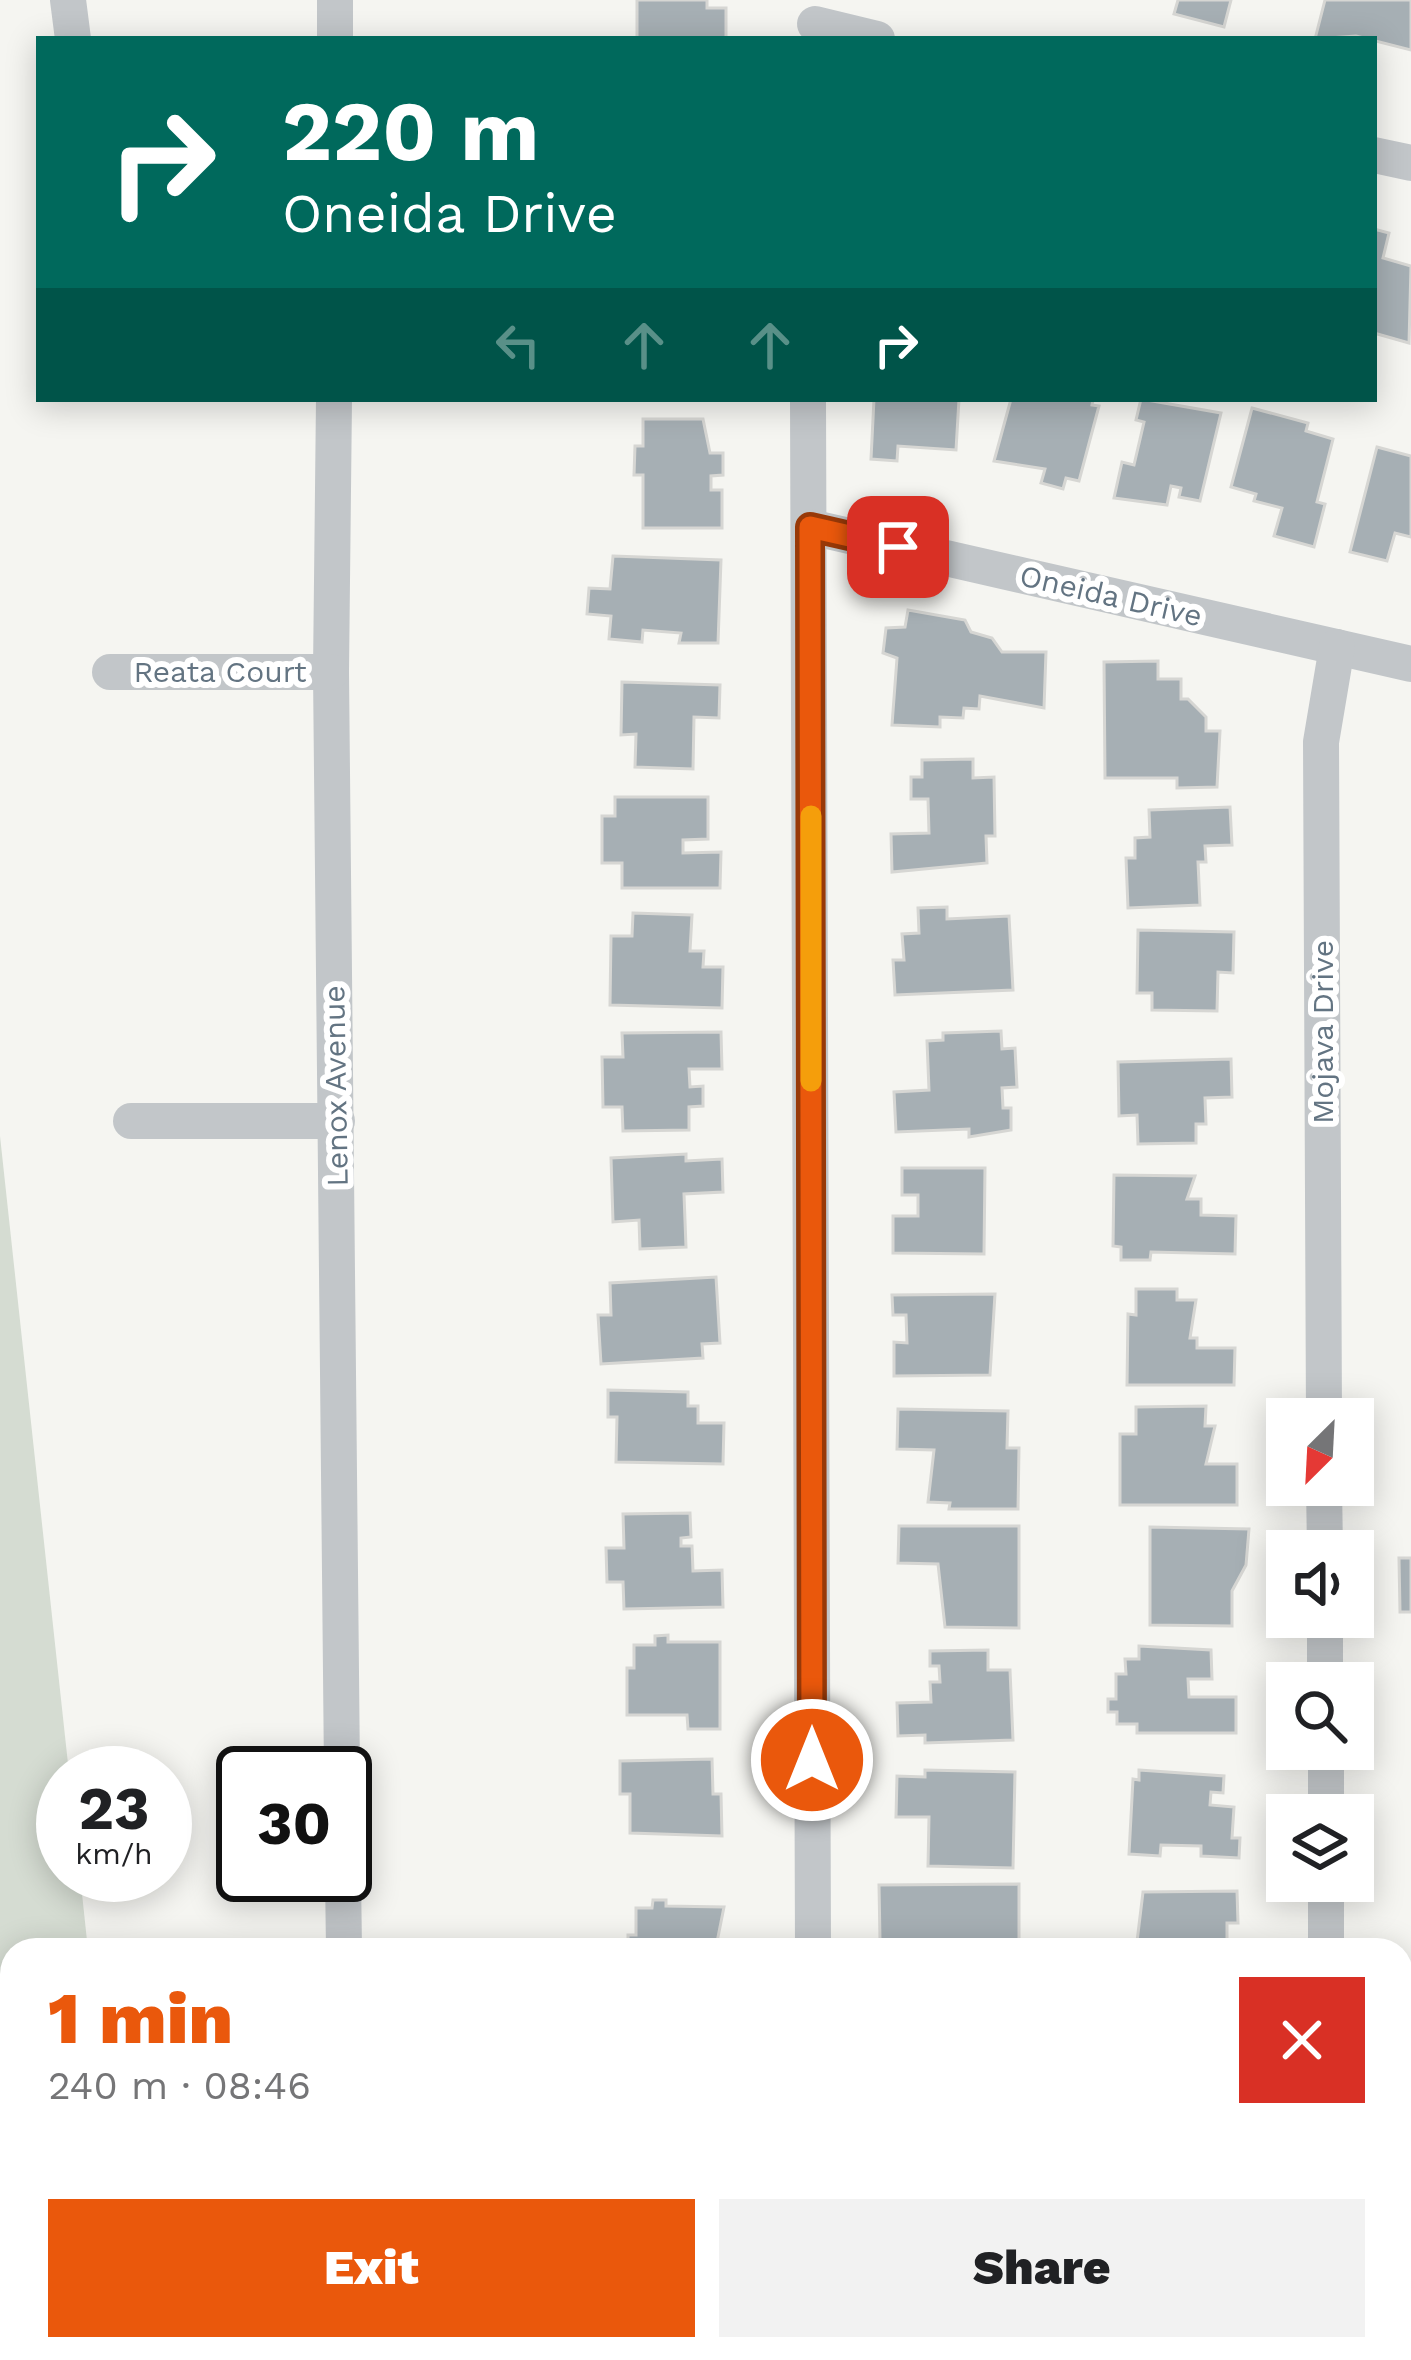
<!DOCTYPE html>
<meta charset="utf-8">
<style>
:root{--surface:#fff;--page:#f2f2f2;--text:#202124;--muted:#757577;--accent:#ea580c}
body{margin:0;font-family:"Work Sans",sans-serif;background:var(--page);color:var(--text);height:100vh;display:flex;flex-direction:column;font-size:45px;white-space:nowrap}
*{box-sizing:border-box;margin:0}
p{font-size:39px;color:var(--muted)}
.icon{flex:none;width:66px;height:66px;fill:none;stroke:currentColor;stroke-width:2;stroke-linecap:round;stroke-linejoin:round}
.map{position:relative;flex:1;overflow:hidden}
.drawer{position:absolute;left:0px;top:1938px;width:1413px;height:423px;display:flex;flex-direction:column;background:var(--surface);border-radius:36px 36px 0 0;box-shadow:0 6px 30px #0003}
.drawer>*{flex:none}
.hud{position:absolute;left:36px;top:36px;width:1341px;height:366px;border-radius:0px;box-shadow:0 6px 30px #0003;background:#00695c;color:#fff;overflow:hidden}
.needle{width:78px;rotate:204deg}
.tools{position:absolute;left:1266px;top:1398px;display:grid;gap:24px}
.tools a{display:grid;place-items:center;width:108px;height:108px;border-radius:0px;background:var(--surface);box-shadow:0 6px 30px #0003;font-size:60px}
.speed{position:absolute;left:36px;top:1746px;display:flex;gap:24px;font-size:60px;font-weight:700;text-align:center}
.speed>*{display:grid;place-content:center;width:156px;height:156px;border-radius:50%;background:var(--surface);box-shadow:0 6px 30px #0003;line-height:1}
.speed small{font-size:30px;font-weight:400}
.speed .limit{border:6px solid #111;border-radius:18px;background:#fff;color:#111}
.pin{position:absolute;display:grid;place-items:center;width:102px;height:102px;color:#fff;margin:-51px;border-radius:24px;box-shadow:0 6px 18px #0006}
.me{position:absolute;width:132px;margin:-66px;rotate:0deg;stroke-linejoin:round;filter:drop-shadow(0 0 9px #0008)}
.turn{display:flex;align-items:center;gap:42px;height:252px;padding:0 48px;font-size:54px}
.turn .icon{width:156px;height:156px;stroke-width:2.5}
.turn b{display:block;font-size:84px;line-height:102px}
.lanes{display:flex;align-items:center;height:114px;padding:0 48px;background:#0003;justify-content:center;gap:60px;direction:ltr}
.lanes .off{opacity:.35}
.round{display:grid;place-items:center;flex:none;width:126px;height:126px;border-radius:0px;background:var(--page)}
.headline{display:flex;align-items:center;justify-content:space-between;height:204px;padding:0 48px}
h1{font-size:72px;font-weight:800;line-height:90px;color:var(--accent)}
.action{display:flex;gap:24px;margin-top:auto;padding:24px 48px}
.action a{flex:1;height:138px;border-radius:0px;background:var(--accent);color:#fff;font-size:48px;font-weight:800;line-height:138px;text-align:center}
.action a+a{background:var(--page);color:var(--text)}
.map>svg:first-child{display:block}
.green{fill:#d5dcd2}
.building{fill:#a6afb4;stroke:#d6d6d3;stroke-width:3}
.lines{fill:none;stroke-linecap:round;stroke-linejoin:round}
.street{stroke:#c2c6c9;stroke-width:36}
.route-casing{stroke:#983908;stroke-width:30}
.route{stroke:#ea580c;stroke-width:21}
.slow{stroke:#f59e0b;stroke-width:21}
.labels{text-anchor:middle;stroke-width:12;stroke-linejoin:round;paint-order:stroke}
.street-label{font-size:30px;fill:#637482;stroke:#fff}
</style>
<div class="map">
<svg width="1411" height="2360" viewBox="0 0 1411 2360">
<rect width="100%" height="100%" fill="#f5f5f1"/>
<path class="green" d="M0,1136L69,1773H63V1875H80L88,1950H12V2349H135L137,2360H0Z"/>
<g class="building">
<path d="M637,0H707V8H726V39H637Z"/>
<path d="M1178,0H1231L1224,27L1174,14Z"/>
<path d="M1325,0H1411V50L1356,36L1315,39Z"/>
<path d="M1374,229L1389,233L1383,258L1411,266L1409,343L1374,333Z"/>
<path d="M874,399H959L956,450L898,446L897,461L871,459Z"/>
<path d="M1011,399H1093L1092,405L1099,406L1079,481L1066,478L1063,489L1041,483L1045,469L994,461Z"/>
<path d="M1141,399L1221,413L1200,501L1179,497L1181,488L1171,486L1167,505L1114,498L1122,462L1134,465L1144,422L1136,420Z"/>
<path d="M1252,408L1308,423L1306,431L1333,439L1317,502L1325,504L1314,547L1274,536L1282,508L1254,501L1256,494L1231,487Z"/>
<path d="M643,419H703L710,453H723V475L711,476V490H722V528H643V475H634L635,446H643Z"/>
<path d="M1377,447L1411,456V537L1395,533L1387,561L1350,552Z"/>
<path d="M613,556L721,560L718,643H679L681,633L643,630L642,642L609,639L611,616L587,614L589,588L610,589Z"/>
<path d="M908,610L965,620L971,632L992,638L1002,652H1046L1044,708L980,696L979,709L964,708L963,718L940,717V727L892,725L897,658L883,653L886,628L905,627Z"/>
<path d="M1158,661V679H1181V699H1188L1206,717V731H1220L1217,787L1177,788V778H1105L1104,662Z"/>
<path d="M622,682L720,685L719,718L694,717L693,769L635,767L636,734L621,735Z"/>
<path d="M973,759V778L994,777L995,836H986L987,863L892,872L891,834L929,833L928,799H911V777H922V760Z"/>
<path d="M615,797H708V839L683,840V853L721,852L720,888H622V863H602V816H615Z"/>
<path d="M1230,807L1232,845L1205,846L1206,862H1198L1200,905L1128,908L1126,858H1135V838L1150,837L1149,810Z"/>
<path d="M947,907V919L1009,916L1013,990L895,995L893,960H904L902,934L919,933L918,908Z"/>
<path d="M633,913L692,915L690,951H704L703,967H723L722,1008L610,1005L611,936H632Z"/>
<path d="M1138,930L1234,932L1233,973L1218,972L1217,1011L1152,1010V993H1137Z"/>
<path d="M1001,1031L1002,1049L1015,1048L1017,1087L1002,1088L1003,1108H1011V1130L969,1137V1129L896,1132L894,1092L929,1090L927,1041L943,1040V1033Z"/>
<path d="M721,1032L722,1069H689L690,1087L703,1086V1106L689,1107V1130L623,1131L622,1107H603L602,1057H623L622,1033Z"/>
<path d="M1231,1059L1232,1097L1205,1098L1206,1124H1196V1143L1138,1144L1137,1115L1119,1116L1118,1062Z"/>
<path d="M686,1154V1161L722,1159L723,1192L684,1194L686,1247L640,1249L639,1220L613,1222L611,1158Z"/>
<path d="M902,1168H985L984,1254L893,1253V1216H918V1195H902Z"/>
<path d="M1114,1175L1195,1176L1187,1199H1201V1215L1236,1216L1235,1254L1151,1252L1150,1260H1121V1247L1113,1246Z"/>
<path d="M716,1277L720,1343L702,1344L703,1358L601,1364L598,1315H611L610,1283Z"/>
<path d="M1136,1289H1177V1300H1196L1190,1338H1197V1348H1235L1234,1385H1127L1128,1314L1136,1315Z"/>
<path d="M995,1294L990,1375L894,1376V1342L907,1343L906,1315H893L892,1295Z"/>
<path d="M608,1390L688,1392V1406H698V1423H724L723,1464L616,1462L617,1417H608Z"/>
<path d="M1206,1406L1205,1426H1215L1206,1464H1237V1505H1120V1434H1136V1407Z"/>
<path d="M898,1409L1008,1411L1007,1448H1019L1018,1509H949L950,1503L928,1502L934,1450L897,1449Z"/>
<path d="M690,1513L691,1537L681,1538V1546H692L693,1571L722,1570L723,1607L624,1609L623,1582H607L606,1548H624L623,1514Z"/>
<path d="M899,1526H1019V1628L945,1627L938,1564L898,1563Z"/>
<path d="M1150,1527L1249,1529L1246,1565L1232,1591V1626L1150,1625Z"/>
<path d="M1399,1558H1411V1612H1400Z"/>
<path d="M668,1635V1642H720V1729H688L687,1715H627V1668H634V1645H655V1636Z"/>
<path d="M1139,1646L1211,1650L1212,1679H1188L1189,1697H1236V1733H1137V1724H1117V1712H1108V1699H1116V1674H1126L1125,1659H1139Z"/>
<path d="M988,1650V1670H1010L1013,1740L925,1743V1735L898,1736L897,1703L931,1702L930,1682H940L939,1666H930V1651Z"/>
<path d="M712,1759L713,1794H721L722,1836L630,1833V1794H620V1761Z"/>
<path d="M925,1770L1015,1772L1013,1868L928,1866L929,1817H896L897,1776L925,1777Z"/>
<path d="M1139,1770L1224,1776L1223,1793L1211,1792L1210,1805L1234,1807L1232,1838H1240L1239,1858L1201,1856V1846L1161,1845L1160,1856L1129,1854L1133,1779L1139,1780Z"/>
<path d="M1019,1884V1950H898V1940H880L879,1885Z"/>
<path d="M1237,1891L1238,1923H1227V1950H1136L1143,1892Z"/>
<path d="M653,1900H666V1906L724,1907L716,1947L724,1950H628V1935H636V1908H652Z"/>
</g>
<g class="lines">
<g class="street">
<path d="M68,0L73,39"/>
<path d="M815,24L877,39"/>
<path d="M335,39V0"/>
<path d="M1374,155L1411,163"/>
<path d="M334,399L331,672L342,1773"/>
<path d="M808,399L813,1950"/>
<path d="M810,527L1411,664"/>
<path d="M110,672H331"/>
<path d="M131,1121H337"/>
<path d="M1324,1419L1321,742L1337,647"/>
<path d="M1324,1485L1325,1551"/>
<path d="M1325,1617V1683"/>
<path d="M1326,1749V1815"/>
<path d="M343,1875L344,1950"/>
<path d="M1326,1881V1950"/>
<path d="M347,2349L351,2360"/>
<path d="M814,2349V2360"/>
<path d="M1328,2349V2360"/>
</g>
</g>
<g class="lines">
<defs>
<path id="route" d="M812,1760L810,527L898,547"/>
</defs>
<use href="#route" class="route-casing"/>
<use href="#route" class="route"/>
<path class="slow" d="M811,816V1081"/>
</g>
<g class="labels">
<g class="street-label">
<text transform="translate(1111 596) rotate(13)" y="10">Oneida Drive</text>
<text x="220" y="682">Reata Court</text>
<text transform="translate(1323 1032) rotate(-90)" y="10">Mojava Drive</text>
<text transform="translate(336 1086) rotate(-91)" y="10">Lenox Avenue</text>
</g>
</g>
</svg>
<div class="tools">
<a><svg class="needle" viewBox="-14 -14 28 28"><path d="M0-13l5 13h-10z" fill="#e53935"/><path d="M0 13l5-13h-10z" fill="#757577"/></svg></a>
<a><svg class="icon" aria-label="sound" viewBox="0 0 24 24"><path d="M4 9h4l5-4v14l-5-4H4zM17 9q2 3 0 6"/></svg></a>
<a><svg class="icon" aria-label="search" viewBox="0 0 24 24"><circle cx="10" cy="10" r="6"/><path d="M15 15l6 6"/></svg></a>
<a><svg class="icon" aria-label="layers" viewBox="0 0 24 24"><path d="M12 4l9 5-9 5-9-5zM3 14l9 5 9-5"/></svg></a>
</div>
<div class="speed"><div>23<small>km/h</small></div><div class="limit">30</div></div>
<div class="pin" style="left:898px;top:547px;background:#d93025"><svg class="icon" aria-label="arrive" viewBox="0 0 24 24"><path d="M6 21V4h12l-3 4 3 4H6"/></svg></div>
<svg class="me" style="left:812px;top:1760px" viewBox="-20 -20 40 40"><circle r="17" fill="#ea580c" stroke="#fff" stroke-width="3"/><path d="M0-11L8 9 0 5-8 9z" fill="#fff"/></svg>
<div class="hud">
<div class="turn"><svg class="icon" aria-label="right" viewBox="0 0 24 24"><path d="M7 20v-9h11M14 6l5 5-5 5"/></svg><div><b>220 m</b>Oneida Drive</div></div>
<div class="lanes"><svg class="icon off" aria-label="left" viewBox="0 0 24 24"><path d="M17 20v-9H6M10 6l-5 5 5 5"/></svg><svg class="icon off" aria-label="ahead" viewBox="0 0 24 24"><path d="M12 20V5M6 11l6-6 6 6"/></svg><svg class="icon off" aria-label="ahead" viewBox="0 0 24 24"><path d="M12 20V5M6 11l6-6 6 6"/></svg><svg class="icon" aria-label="right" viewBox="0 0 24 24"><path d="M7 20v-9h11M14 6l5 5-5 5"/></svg></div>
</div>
<section class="drawer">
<div class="headline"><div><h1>1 min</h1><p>240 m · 08:46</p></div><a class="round" style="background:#d93025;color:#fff"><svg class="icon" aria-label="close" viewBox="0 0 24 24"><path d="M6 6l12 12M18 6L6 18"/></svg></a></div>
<div class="action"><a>Exit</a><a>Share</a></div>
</section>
</div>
